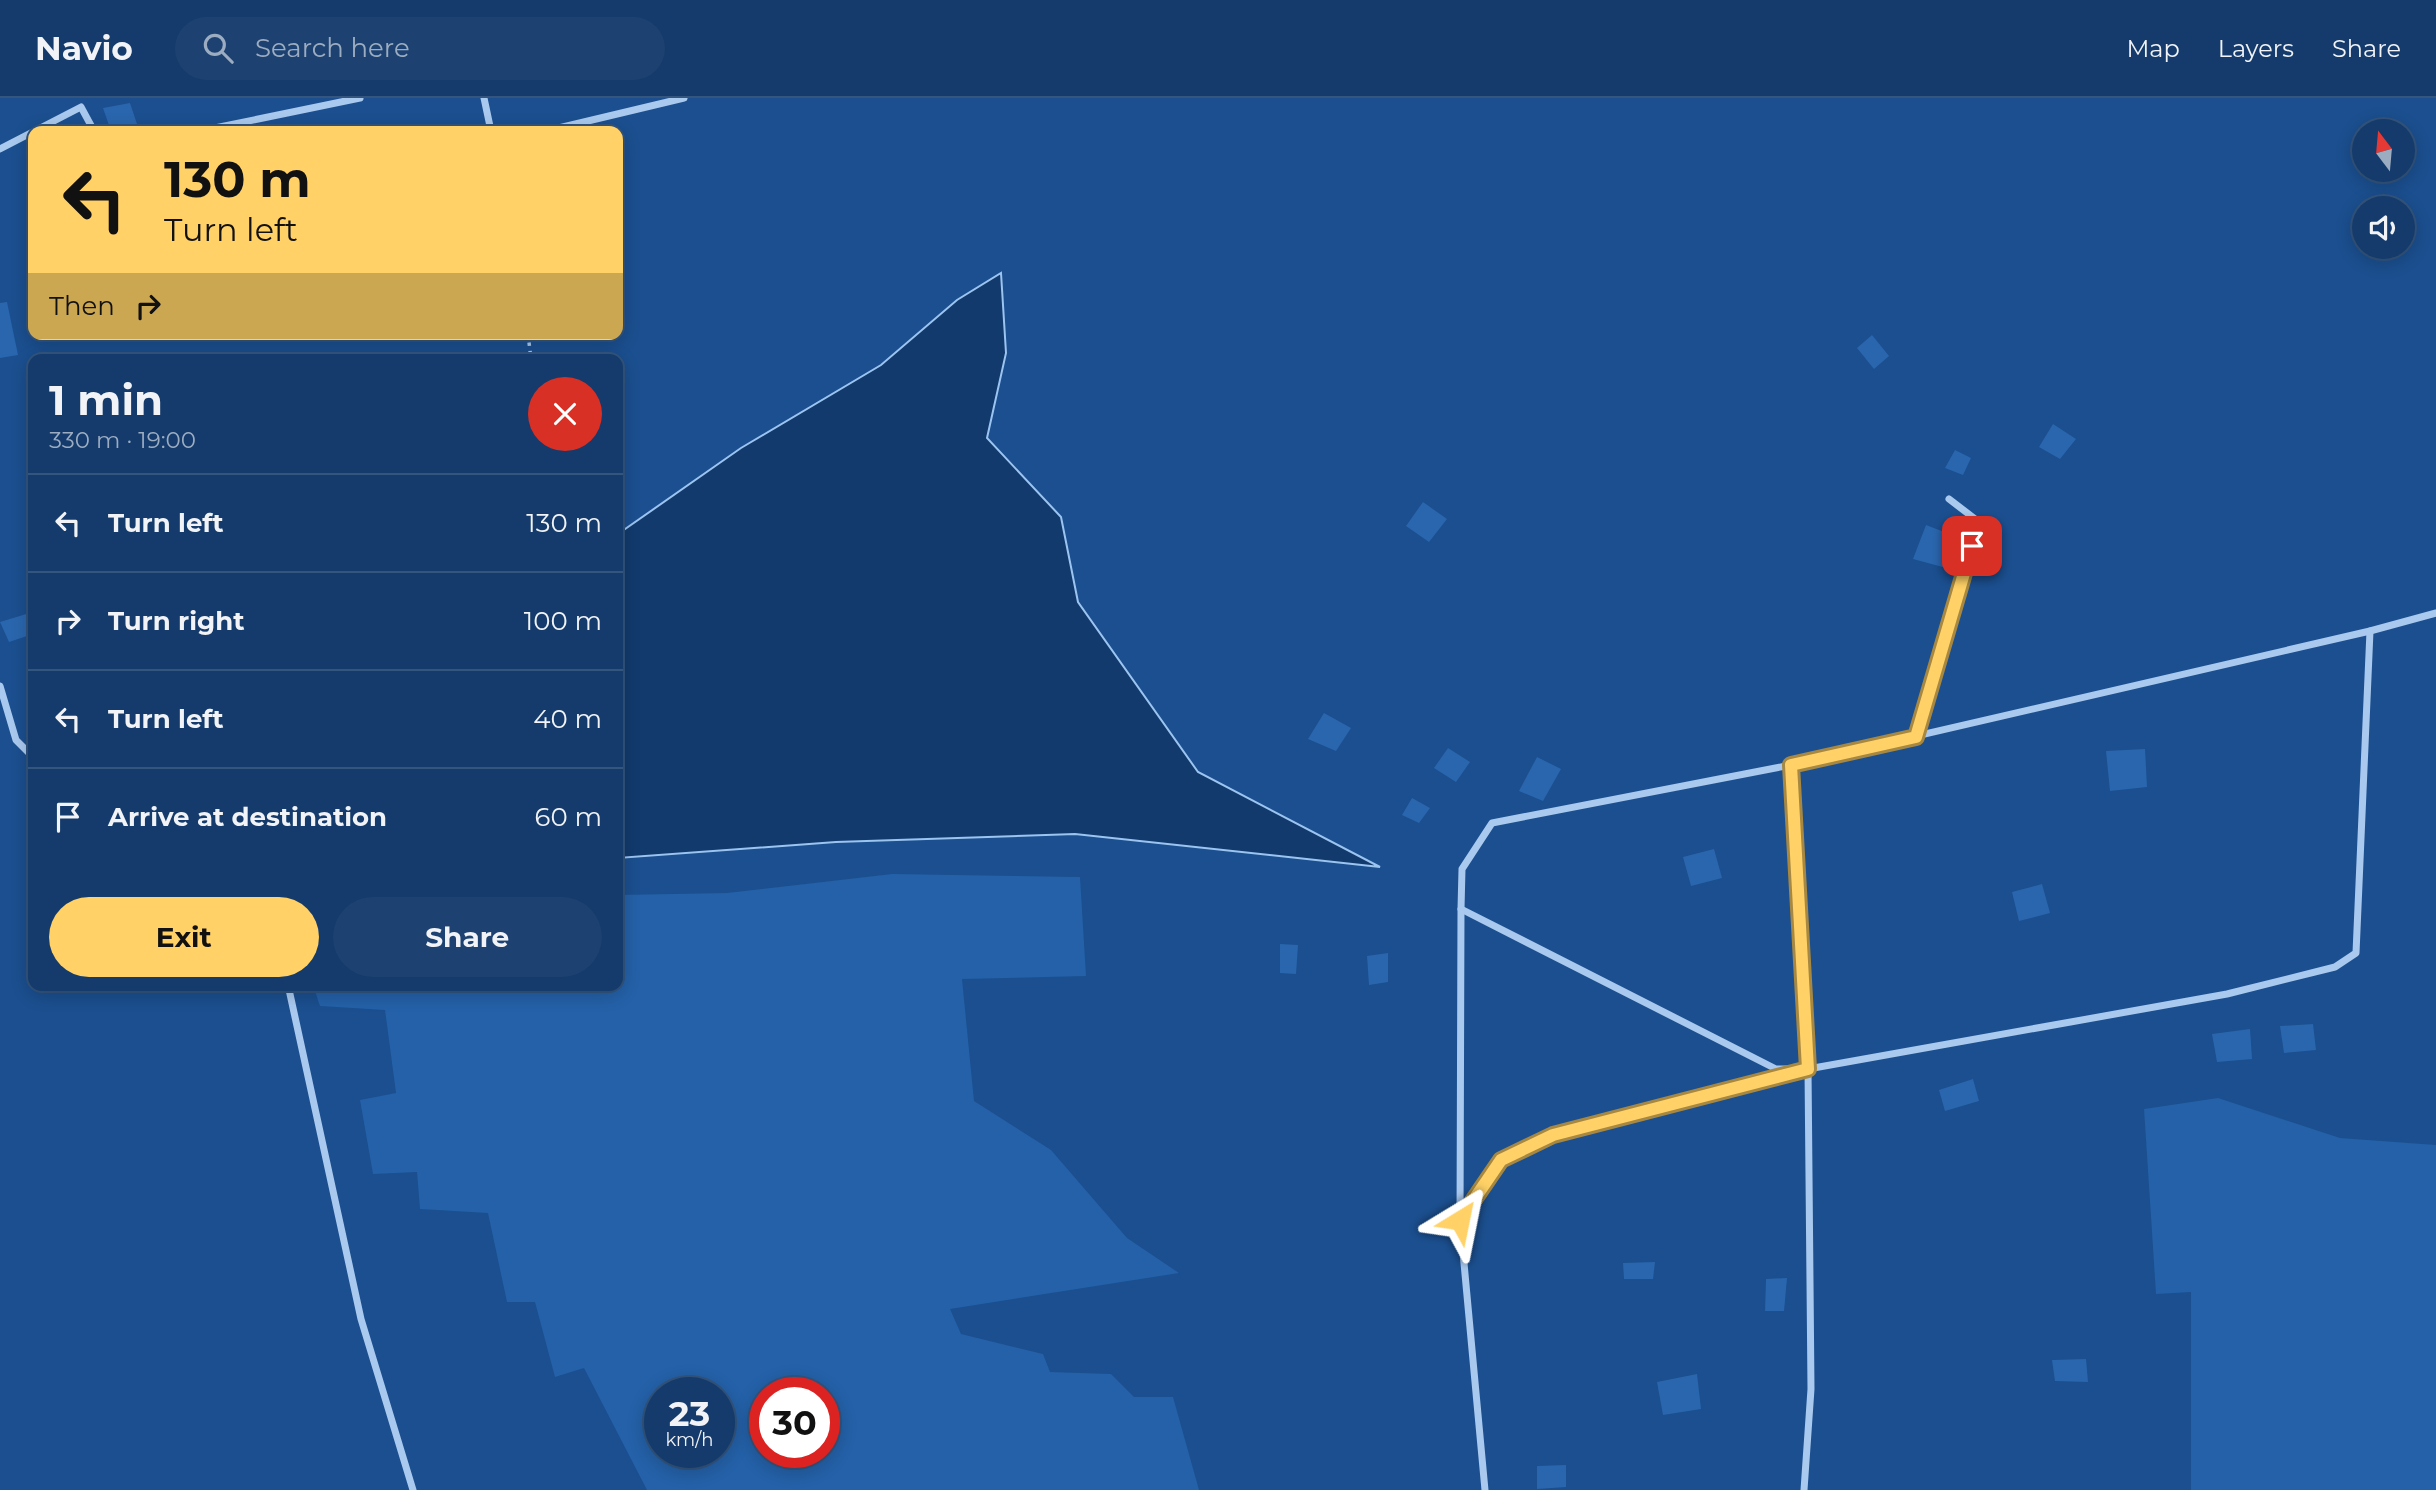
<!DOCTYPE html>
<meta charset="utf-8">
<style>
:root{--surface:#143b6b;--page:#1d4271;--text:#f1f3f6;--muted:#9dadc1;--line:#33557e;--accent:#ffd166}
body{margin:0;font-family:Montserrat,sans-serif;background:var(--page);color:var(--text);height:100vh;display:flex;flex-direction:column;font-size:26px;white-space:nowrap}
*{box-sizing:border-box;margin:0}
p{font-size:23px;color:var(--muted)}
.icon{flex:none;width:38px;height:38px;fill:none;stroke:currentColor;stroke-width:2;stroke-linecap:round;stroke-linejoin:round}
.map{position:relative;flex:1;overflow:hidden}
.side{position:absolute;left:28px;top:256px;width:595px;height:637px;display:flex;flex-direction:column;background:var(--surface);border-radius:14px;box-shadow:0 4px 18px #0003,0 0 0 2px var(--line)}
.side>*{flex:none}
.banner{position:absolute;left:28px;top:28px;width:595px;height:214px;border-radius:14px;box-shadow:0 4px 18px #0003,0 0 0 2px var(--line);background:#ffd166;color:#111;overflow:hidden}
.needle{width:46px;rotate:344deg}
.controls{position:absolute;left:2352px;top:21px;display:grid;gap:14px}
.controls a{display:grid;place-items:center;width:63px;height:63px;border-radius:50%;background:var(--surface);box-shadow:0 4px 18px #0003,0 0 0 2px var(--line);font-size:35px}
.speed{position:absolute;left:644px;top:1279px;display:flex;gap:14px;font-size:35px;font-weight:700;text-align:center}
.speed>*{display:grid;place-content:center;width:91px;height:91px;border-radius:50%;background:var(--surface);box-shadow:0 4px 18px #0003,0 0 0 2px var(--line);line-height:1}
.speed small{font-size:18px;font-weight:400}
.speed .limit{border:10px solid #d22;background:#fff;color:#111}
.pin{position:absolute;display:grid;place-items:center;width:60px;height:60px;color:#fff;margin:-30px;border-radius:14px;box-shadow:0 4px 10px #0006}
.me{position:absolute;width:77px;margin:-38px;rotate:35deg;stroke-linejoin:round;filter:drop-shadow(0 0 5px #0008)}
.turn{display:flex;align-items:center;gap:24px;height:147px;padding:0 21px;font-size:32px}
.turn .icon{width:91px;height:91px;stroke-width:2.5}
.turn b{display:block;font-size:49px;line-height:60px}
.then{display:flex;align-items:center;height:66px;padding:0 21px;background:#0003;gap:14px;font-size:26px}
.round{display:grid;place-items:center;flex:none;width:74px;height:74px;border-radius:37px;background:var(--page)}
.head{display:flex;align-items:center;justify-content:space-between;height:119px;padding:0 21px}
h1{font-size:42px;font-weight:700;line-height:52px}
.action{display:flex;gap:14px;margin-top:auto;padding:14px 21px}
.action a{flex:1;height:80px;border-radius:42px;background:var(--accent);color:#111;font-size:28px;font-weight:700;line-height:80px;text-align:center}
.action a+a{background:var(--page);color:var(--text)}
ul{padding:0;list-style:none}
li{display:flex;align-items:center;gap:21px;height:98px;padding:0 21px;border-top:2px solid var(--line)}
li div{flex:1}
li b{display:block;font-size:26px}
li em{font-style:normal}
header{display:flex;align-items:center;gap:42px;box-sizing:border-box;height:98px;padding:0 35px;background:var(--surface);border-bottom:2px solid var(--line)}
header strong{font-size:33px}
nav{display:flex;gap:38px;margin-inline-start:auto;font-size:24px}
.search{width:490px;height:63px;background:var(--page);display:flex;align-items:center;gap:18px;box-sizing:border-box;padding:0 24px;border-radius:38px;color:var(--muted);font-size:26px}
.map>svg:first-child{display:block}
.green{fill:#2461a8;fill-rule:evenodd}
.water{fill:#123a6d;stroke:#9cc4f0;stroke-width:2}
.building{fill:#2a66ad}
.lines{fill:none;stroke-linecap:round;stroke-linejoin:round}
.path{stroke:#a9c9ee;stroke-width:3.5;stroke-dasharray:3.5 5;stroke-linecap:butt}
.minor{stroke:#a9c9ee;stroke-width:7}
.route-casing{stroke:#a68842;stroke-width:18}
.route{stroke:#ffd166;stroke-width:12}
</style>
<header>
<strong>Navio</strong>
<div class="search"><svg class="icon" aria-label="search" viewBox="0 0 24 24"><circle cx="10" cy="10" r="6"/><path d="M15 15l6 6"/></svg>Search here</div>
<nav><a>Map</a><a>Layers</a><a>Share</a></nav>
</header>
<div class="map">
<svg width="2436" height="1392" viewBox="0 0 2436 1392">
<rect width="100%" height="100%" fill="#1b4f8f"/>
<g class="green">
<path d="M892,776L1080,779L1086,878L962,881L974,1003L1051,1052L1127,1140L1179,1175L950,1211L961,1236L1043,1256L1050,1274L1111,1276L1134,1299H1173L1199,1392H647L584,1270L555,1279L535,1204H507L488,1115L420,1111L417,1074L373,1076L360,1002L396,995L385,912L320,908L313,887H618V797L727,795ZM660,1295H719V1354H660ZM765,1295H824V1354H765Z"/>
<path d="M2218,1000L2340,1040L2436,1047V1392H2191V1194L2156,1196L2144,1011Z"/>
</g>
<path class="water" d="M1001,175L1006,255L987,340L1061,419L1078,504L1198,674L1380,769L1075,736L836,744L618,760V436L741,350L881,267L957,202Z"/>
<g class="building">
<path d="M130,5L138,29L111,33L103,10Z"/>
<path d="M7,204L18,257L0,260V205Z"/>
<path d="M1872,237L1889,258L1874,271L1857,250Z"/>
<path d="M2053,326L2076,341L2060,361L2039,349Z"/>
<path d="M1955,352L1971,360L1963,377L1945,370Z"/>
<path d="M1423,404L1447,421L1429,444L1406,428Z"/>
<path d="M1926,427L1960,440L1950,471L1913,461Z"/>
<path d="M33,514V536L9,544L0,524Z"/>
<path d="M1324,615L1351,630L1336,653L1308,641Z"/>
<path d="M1448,650L1470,664L1456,684L1434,670Z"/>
<path d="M2145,651L2147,689L2110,693L2106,653Z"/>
<path d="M1537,659L1561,671L1543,703L1519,693Z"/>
<path d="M1412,700L1430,710L1419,725L1402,717Z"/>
<path d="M1714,751L1722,780L1691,788L1683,759Z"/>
<path d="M2042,786L2050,815L2019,823L2012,794Z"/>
<path d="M1280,846L1298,847L1296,876L1280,875Z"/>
<path d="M1388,855V884L1369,887L1367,858Z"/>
<path d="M2313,926L2316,952L2284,955L2280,928Z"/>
<path d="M2250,931L2252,961L2217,964L2212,936Z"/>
<path d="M1973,981L1979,1003L1945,1013L1939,992Z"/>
<path d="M1655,1164L1653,1181H1624L1623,1165Z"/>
<path d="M1787,1180L1784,1213H1765L1766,1181Z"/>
<path d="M2086,1261L2088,1284L2055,1283L2052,1262Z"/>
<path d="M1697,1276L1701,1311L1663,1317L1657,1284Z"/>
<path d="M1566,1367V1389L1537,1391V1368Z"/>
</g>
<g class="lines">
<path class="path" d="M528,236L531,261"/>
<g class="minor">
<path d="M484,0L491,33"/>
<path d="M200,33L360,0"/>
<path d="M546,33L684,0"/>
<path d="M0,51L81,9L94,33"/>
<path d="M0,588L16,642L33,659"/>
<path d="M1916,639L1979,424L1949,401"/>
<path d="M1461,811L1776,971H1808L2227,896L2335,869L2356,855L2370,533"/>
<path d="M288,887L361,1221L413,1392"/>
<path d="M1461,1122L1501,1062L1553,1037L1808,971L1791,667"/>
<path d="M1485,1392L1460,1122L1461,811L1462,771L1492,725L1791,667L2370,533L2436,515"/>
<path d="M1804,1392L1811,1291L1808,971"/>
</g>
</g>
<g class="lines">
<defs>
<path id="route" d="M1460,1122L1501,1062L1553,1037L1808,971L1791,667L1916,639L1972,448"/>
</defs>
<use href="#route" class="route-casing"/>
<use href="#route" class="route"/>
</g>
</svg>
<div class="controls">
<a><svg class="needle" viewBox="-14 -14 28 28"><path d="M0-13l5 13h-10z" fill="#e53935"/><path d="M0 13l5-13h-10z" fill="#9dadc1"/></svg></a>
<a><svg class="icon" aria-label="sound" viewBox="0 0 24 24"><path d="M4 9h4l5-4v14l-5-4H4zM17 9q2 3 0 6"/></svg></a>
</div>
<div class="speed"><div>23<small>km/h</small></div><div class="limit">30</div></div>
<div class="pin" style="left:1972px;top:448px;background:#d93025"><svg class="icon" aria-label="arrive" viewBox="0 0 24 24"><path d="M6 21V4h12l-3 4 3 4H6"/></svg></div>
<svg class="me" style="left:1460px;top:1122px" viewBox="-20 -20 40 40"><path d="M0-17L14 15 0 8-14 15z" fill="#ffd166" stroke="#fff" stroke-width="4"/></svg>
<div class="banner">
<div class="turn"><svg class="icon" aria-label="left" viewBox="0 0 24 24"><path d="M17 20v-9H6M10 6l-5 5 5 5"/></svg><div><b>130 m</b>Turn left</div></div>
<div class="then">Then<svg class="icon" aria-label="right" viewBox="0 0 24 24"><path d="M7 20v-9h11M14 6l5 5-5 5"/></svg></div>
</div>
<section class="side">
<div class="head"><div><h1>1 min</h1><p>330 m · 19:00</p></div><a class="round" style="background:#d93025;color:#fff"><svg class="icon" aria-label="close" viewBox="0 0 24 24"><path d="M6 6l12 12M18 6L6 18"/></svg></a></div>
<ul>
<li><svg class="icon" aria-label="left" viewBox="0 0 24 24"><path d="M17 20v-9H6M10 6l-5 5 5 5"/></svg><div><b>Turn left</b></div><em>130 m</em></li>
<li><svg class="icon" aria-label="right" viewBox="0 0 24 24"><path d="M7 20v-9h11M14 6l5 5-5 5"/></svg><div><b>Turn right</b></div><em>100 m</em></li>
<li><svg class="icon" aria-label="left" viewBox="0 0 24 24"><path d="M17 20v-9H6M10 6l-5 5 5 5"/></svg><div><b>Turn left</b></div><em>40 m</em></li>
<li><svg class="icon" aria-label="arrive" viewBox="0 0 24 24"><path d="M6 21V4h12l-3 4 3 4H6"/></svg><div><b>Arrive at destination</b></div><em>60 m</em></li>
</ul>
<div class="action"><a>Exit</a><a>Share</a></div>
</section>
</div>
